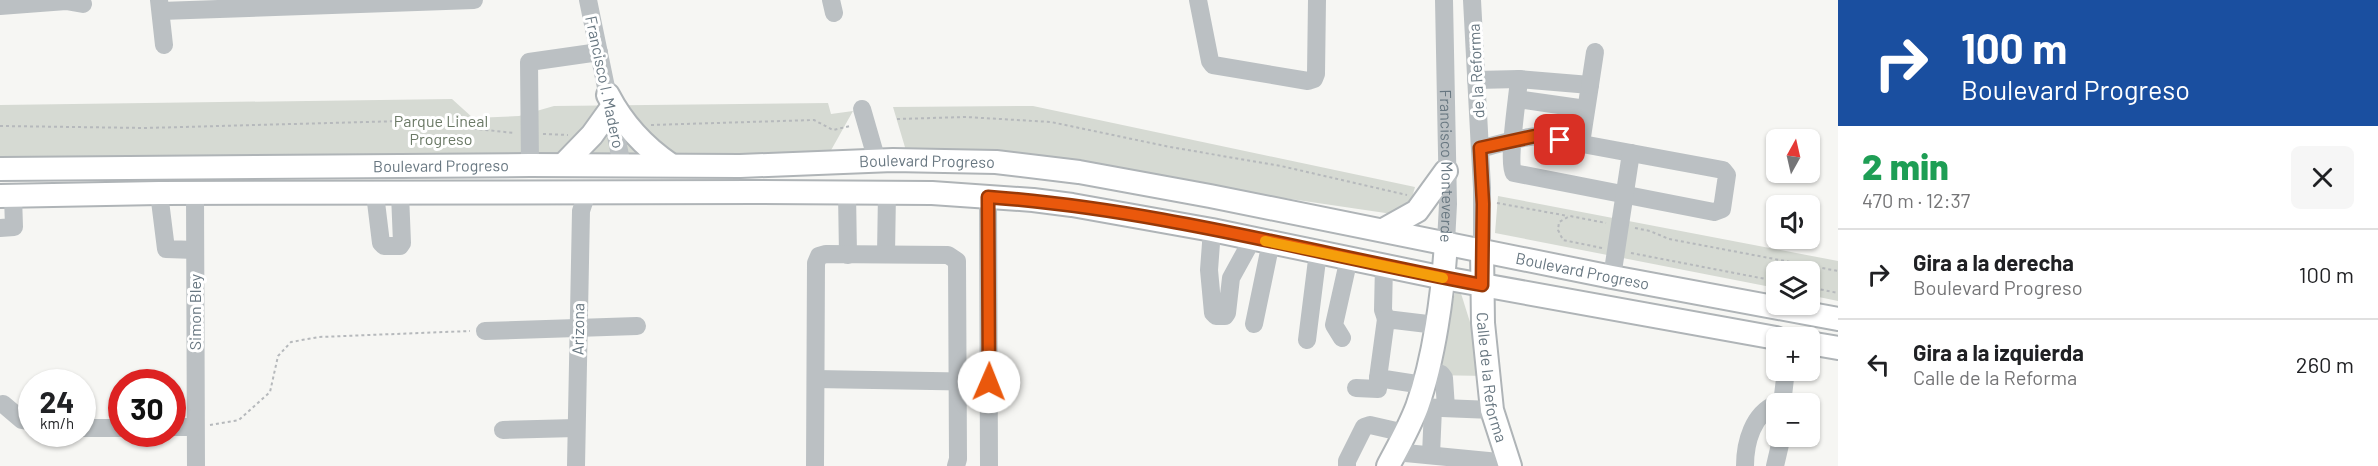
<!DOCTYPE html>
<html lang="es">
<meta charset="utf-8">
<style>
:root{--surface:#fff;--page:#f6f6f6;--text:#202124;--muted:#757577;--line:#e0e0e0}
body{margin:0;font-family:Barlow,sans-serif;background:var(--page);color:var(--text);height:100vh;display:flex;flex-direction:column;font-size:22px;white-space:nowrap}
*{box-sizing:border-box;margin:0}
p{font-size:20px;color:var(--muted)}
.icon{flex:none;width:33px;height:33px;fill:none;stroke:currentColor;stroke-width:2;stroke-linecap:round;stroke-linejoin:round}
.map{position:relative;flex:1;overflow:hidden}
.side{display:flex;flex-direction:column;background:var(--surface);width:540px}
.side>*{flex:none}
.banner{background:#1a4fa0;color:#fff;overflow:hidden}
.needle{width:39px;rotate:8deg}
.controls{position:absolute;left:1766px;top:129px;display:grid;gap:12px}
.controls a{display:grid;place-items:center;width:54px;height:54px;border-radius:9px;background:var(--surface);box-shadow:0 2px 4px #0004;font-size:30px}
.speed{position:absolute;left:18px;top:369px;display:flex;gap:12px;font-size:30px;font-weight:700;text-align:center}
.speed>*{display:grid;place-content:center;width:78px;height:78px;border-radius:50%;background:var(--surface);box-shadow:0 2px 4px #0004;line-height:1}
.speed small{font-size:15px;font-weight:400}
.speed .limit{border:9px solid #d22;background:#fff;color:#111}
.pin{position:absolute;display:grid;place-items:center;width:51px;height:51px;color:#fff;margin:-26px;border-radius:12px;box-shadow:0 3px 9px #0006}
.me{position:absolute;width:66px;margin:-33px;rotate:1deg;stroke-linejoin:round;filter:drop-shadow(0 0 4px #0008)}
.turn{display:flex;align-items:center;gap:21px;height:126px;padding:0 24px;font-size:27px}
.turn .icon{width:78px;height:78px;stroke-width:2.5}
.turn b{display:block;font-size:42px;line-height:51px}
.round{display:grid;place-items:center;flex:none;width:63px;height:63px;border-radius:9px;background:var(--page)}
.head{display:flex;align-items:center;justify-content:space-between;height:102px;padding:0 24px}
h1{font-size:36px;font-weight:800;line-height:45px;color:#1e9e55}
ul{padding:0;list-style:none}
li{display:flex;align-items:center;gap:18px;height:90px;padding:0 24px;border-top:2px solid var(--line)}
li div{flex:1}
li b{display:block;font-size:22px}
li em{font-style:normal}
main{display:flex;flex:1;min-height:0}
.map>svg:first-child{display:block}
.green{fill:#d6dad3}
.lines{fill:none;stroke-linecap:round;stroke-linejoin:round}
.major-casing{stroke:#afb4b7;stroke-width:26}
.path{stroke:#b6b9bc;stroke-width:2;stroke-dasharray:3 3;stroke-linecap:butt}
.minor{stroke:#bbc0c3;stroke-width:18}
.major{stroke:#fff;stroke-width:22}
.route-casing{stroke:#983908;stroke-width:15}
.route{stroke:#ea580c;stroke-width:10}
.slow{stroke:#f59e0b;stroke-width:10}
.labels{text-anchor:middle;stroke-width:6;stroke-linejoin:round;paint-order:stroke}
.street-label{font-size:16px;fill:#687781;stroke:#fff}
.park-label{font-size:16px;fill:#6b7966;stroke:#fff}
</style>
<main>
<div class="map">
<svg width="1838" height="466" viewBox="0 0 1838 466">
<rect width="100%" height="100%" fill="#f6f6f3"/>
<g class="green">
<path d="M452,99L473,118L519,116L554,106L828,103L831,114L853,111L825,161L0,162V105Z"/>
<path d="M1033,106L1415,187L1411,201L1399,215L1075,167L907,154L893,107Z"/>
<path d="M1498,196L1838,261V301L1809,295V272H1776V288L1495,233Z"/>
<path d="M1458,284L1487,376L1429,375Z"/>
</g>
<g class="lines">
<defs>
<g id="major">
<path d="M608,95C623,124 643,146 671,165"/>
<path d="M563,165L592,135L610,110"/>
<path id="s2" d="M0,169L530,165L740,166L893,160L996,162L1079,172L1210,196L1612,277L1838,319"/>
<path d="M0,196L159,193L756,192L932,193L1033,200L1072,205L1212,230L1444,278L1776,338"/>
<path d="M1383,230L1417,211L1446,171"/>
<path id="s3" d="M1482,250L1483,323L1492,410L1510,466"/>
<path d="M1809,343L1838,348"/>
<path d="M1388,466C1398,447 1409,428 1417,407C1434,359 1443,294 1446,242"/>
</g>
</defs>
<use href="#major" class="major-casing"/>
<g class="path">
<path d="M897,119L966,117L1051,122L1170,147L1281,166L1407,195"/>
<path d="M651,125L814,120L833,130L850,126"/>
<path d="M0,126L145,128L403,121L514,133"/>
<path d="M543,134L568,135"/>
<path d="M1497,203L1568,216"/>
<path d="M1635,228L1650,231L1669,239L1838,271"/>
<path d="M1602,248L1563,240L1558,230L1559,222L1570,216L1606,223"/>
<path d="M1631,253L1776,281"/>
<path d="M1809,287L1838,293"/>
<path d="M210,425L239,420L270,392L278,356L291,342L319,337L470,331"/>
</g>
<g class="minor">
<path d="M159,0L164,45"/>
<path d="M588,0L622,165"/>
<path d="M831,0L834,13"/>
<path d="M1198,0L1210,61L1213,65L1308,81L1314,79L1316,74L1317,0"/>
<path id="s1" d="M1444,0L1448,204L1446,242"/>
<path d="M1472,0L1482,188V250"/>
<path d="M0,6L66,1L83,4"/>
<path d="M161,11L474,0"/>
<path d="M1476,80L1519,79L1590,85L1581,143"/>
<path d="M1590,85L1595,52"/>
<path d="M1517,99L1586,109"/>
<path d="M862,109L877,161"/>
<path d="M1480,149C1499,144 1519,137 1539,136L1723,170L1727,175L1722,209L1714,212L1514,173C1507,163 1518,95 1519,79"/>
<path d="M530,165L529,62L599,52"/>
<path d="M159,193L166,249L195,250"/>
<path d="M847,193L848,255"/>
<path d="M195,194L196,466"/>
<path d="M375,194L381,243L384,246H400L402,243L400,194"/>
<path d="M988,197L989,466"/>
<path d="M0,228L14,227L13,196"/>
<path d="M1212,230L1209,270L1213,313L1216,316H1225L1227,313L1231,278L1253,238"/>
<path d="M886,254L887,193"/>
<path d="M1384,265L1383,310L1386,319"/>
<path d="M1612,277L1631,153"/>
<path d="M1254,324L1271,242"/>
<path d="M485,331L637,326"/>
<path d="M1342,338L1334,325L1349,258"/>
<path d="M1307,340L1318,252"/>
<path d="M1427,370L1441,374L1444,378L1446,408"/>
<path d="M816,379L989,382"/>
<path d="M1423,385L1378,378L1386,319L1436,325"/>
<path d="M1356,388L1378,389V378"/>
<path d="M3,404L22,420L32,422"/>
<path d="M1782,404L1786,370"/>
<path d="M1417,407L1492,410"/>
<path d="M172,427H195"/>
<path d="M82,428H122"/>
<path d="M503,430L576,428"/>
<path d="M1395,452L1509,463"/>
<path d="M1431,455L1433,408"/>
<path d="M576,466L581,211L587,193"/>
<path d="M815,466L816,263L819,256L826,254L948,255L957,261L958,459L956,466"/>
<path d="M1347,466V461L1364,427L1370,425L1405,433"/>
<path d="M1745,466C1745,442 1753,414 1776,404"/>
<path d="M1775,466L1782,436"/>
</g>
<use href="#major" class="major"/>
</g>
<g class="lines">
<defs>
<path id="route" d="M989,382L988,197C1155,209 1318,254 1482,285L1483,204L1480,148L1535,136L1560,140"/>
</defs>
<use href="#route" class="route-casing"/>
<use href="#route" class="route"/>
<path class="slow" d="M1265,241L1443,278"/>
</g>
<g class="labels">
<g class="street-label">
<text transform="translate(1476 71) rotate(-93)" y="6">de la Reforma</text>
<text transform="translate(605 82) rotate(78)" y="6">Francisco I. Madero</text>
<text dy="6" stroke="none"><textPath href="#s2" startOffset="927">Boulevard Progreso</textPath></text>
<text dy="6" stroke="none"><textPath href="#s2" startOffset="441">Boulevard Progreso</textPath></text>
<text dy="6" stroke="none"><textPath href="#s1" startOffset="166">Francisco Monteverde</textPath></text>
<text dy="6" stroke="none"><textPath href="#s2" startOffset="1593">Boulevard Progreso</textPath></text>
<text transform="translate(195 312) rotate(-90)" y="6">Simon Bley</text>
<text transform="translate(578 329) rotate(-89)" y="6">Arizona</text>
<text dy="6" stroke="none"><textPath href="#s3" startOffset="128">Calle de la Reforma</textPath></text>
</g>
<g class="park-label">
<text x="441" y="127">Parque Lineal<tspan x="441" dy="18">Progreso</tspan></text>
</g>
</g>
</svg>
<div class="controls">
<a><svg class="needle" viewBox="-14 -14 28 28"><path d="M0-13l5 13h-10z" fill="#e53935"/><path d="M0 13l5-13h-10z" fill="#757577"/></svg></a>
<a><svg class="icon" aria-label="sound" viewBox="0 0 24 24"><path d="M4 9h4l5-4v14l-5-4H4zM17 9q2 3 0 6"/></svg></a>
<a><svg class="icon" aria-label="layers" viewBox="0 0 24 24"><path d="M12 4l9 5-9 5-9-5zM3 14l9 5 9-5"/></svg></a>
<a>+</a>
<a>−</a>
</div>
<div class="speed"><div>24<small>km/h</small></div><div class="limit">30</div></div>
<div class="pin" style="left:1560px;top:140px;background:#d93025"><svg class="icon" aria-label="arrive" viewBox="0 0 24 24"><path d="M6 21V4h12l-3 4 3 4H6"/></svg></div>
<svg class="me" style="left:989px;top:382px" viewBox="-20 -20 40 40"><circle r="19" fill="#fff"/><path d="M0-13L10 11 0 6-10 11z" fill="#ea580c"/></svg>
</div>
<section class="side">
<div class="banner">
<div class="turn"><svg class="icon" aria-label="right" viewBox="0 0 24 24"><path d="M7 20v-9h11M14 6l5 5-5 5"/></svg><div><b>100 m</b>Boulevard Progreso</div></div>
</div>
<div class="head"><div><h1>2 min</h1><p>470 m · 12:37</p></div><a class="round"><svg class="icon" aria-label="close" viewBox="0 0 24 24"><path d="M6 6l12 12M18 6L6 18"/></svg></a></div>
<ul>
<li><svg class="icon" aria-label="right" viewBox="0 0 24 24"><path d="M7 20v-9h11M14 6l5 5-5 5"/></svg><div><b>Gira a la derecha</b><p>Boulevard Progreso</p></div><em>100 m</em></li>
<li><svg class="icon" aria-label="left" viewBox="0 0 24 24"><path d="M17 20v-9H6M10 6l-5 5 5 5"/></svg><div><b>Gira a la izquierda</b><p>Calle de la Reforma</p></div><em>260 m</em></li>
</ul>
</section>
</main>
